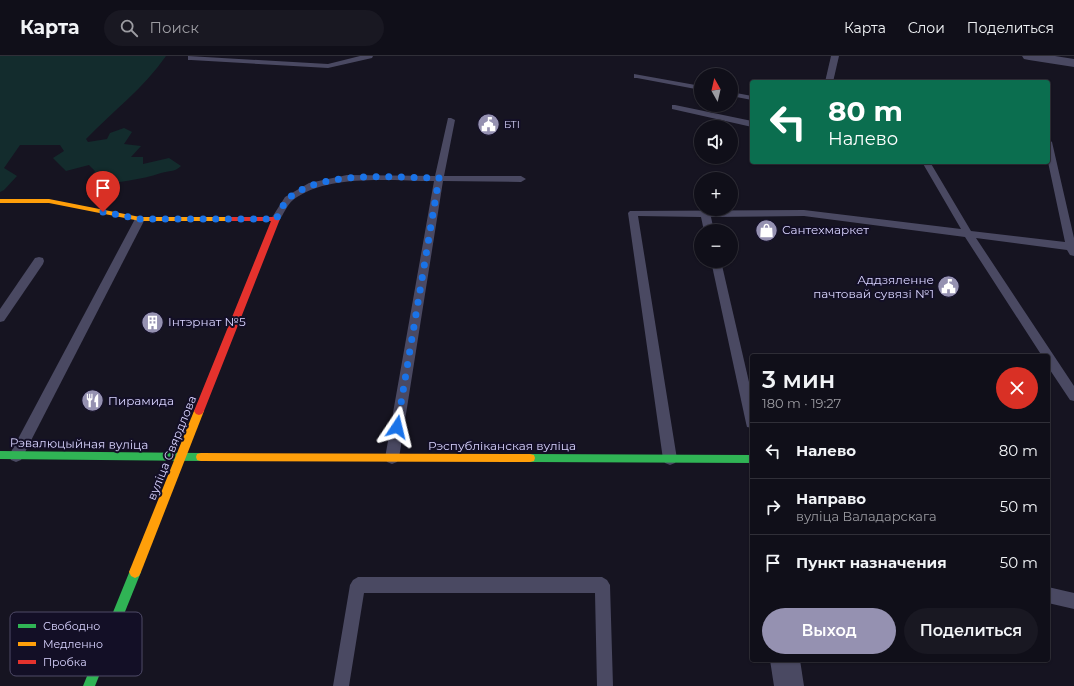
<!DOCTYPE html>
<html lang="ru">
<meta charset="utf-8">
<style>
:root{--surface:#100f19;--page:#191822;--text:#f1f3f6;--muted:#9c9ca2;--line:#302f38;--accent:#9591b1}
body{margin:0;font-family:Montserrat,sans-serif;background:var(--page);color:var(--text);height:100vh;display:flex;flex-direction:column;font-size:15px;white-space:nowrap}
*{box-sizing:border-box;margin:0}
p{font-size:13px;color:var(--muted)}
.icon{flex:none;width:22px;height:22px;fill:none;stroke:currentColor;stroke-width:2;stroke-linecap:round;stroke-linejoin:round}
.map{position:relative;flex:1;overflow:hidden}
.panel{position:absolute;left:750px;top:298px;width:300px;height:308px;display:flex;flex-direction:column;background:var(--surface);border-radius:4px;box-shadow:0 1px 3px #0004,0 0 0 1px var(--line)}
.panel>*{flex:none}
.banner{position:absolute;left:750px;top:24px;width:300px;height:84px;border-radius:4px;box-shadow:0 1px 3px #0004,0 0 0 1px var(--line);background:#0b6e4f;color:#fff;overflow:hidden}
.needle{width:26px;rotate:352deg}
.buttons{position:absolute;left:694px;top:12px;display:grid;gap:8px}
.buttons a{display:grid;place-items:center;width:44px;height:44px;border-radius:50%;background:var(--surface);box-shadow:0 1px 3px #0004,0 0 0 1px var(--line);font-size:20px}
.pin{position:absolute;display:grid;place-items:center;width:34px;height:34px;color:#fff;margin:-41px -17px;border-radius:50% 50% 50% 0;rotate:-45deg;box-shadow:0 0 4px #0007}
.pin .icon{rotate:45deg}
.me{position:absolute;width:44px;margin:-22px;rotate:10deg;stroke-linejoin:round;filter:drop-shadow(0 0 3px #0008)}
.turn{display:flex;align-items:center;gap:14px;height:84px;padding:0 12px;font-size:18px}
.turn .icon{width:52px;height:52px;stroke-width:2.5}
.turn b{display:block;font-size:28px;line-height:34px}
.round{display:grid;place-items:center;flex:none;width:42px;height:42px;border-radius:21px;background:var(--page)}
.summary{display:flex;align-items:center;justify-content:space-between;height:68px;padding:0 12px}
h1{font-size:24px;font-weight:600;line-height:30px}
.cta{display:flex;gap:8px;margin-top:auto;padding:8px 12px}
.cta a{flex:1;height:46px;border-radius:24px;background:var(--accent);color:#fff;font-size:16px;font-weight:600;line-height:46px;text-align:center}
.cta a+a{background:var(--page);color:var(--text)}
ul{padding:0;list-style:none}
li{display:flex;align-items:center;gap:12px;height:56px;padding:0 12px;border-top:1px solid var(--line)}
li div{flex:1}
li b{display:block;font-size:15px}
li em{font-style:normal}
header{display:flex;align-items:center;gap:24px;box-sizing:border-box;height:56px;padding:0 20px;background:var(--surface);border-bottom:1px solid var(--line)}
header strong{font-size:19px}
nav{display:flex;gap:22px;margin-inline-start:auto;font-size:14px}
.search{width:280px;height:36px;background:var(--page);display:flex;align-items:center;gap:10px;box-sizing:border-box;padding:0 14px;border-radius:22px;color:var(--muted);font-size:15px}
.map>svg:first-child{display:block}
.green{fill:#132c2d}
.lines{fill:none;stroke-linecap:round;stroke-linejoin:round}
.lane{fill:#4a4962;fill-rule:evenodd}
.street{fill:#4a4962;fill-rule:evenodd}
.fast{fill:#30b455;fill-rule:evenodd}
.slow{fill:#ff9f0a;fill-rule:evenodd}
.jam{fill:#e5322d;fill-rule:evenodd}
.route{stroke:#1a73e8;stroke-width:7;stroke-dasharray:0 12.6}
.labels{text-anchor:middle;stroke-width:4;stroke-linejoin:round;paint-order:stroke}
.far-poi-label{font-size:10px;fill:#d9d4ff;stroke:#130f26;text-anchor:start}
.poi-label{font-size:12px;fill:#d9d4ff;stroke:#130f26;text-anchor:start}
.street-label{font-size:12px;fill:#d9d4ff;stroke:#130f26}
.key{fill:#130f26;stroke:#4e4a67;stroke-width:1}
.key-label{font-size:11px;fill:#d9d4ff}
</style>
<header>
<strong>Карта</strong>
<div class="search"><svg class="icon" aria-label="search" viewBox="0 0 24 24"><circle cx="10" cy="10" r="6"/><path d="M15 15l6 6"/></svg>Поиск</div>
<nav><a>Карта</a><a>Слои</a><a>Поделиться</a></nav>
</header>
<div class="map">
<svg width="1074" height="630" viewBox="0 0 1074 630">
<rect width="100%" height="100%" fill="#161421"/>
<path class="green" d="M0,0H166C144,32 113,55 86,83L88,86L107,83L110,77L124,72L132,76L124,88L141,90L131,101H143V108L169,102L181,110C173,117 170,114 161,117C140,124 119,126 97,129L90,124L95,115L89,109L66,115L53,102L64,95L60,89H20L4,112L17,120L4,134L0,136Z"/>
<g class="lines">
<g class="lane">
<path d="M188,0L328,8L360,0H373L372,2L328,12L191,4H188Z"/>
<path d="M831,0H839L833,26H825Z"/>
<path d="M634,18L701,30V34L637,22H634Z"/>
<path d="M860,23L870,24L874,26H860Z"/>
<path d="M731,36L752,40V44L731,40Z"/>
<path d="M672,49H675L752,65V71L672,53Z"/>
<path d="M448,62H451L455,64L444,120H521L526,123L521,126L443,125L399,402L397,406L392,408L387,406L385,402L434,125C392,125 327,117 293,144C287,149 283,159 279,165H273L271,163L285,141L309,127L347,119L435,120Z"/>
<path d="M1048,83L1052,86L1074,182V200L1070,199L1067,194L976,182L1074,330V345L1070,344L1048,311V300H1042L965,181L804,160L711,161L714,175H704L701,161L638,160L677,403L675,407L670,409L665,407L663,403L628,157L630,155L804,154L961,173L922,106H930L971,175L1065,186L1048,106Z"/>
<path d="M140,160L145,163L21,404L16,406L11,404L9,400L11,396L135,163Z"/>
<path d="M39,201L43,202L44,205L43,208L4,265L0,266V253L35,202Z"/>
<path d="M711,205H721L752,339V372L747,371L746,367Z"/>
<path d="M358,521H602L607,524L610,529L613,630H597L595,537H364L349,630H333L350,529L353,524Z"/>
<path d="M1048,531L1074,537V553L1048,547Z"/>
</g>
<g class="street">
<path d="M1022,0H1055L1074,3V11L1029,4L1024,3Z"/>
<path d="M770,604H800L804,630H774Z"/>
</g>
<g class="fast">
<path d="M0,395L201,397L205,398L206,401L205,404L201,405L0,403Z"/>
<path d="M530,398L752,399V407L530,406L526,405L525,402L526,399Z"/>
<path d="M135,510L139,512L141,516L95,630H83L131,512Z"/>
</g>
<g class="slow">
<path d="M0,143H49L140,161H229L233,163L229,165H140L49,147H0Z"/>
<path d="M199,351L202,352L204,355L141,516L139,520L135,522L131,520L129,516L194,355L196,352Z"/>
<path d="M201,397L530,398L534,399L535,402L534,405L530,406L201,405L197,404L196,401L197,398Z"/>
</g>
<path class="jam" d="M226,161H276L280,163L204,355L202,358L199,359L196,358L194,355L271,165H229L225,163Z"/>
</g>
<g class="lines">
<path class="route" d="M103,156L140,163H276C280,157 283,147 289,142C323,113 396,122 439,122L397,371"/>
</g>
<defs>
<symbol id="civic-disc" viewBox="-11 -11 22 22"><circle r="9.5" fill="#9591b1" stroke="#130f26"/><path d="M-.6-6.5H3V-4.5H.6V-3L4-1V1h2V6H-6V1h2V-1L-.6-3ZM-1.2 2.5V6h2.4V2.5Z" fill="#fff"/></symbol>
<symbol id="shop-disc" viewBox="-11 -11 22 22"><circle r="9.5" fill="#9591b1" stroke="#130f26"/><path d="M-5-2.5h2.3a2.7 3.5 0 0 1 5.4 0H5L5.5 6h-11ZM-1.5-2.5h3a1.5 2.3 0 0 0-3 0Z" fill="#fff"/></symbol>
<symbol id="building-disc" viewBox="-11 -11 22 22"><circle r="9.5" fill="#9591b1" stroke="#130f26"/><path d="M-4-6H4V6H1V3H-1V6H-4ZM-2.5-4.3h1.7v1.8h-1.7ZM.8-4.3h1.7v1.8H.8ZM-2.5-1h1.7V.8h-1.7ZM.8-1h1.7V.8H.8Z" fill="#fff"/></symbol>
<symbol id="restaurant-disc" viewBox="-11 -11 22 22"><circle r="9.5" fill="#9591b1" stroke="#130f26"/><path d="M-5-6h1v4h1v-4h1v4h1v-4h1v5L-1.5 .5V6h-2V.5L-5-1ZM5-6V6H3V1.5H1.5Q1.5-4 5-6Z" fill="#fff"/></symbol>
</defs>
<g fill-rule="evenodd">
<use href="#civic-disc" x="476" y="56" width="25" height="25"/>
<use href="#shop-disc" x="754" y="162" width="25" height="25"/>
<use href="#civic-disc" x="936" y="218" width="25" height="25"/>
<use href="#building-disc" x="140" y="254" width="25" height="25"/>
<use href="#restaurant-disc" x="80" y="332" width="25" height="25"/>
</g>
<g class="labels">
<g class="far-poi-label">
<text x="504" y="72">БТІ</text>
</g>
<g class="poi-label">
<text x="782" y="178">Сантехмаркет</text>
<text x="934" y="228" text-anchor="end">Аддзяленне<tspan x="934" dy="14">пачтовай сувязі №1</tspan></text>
<text x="168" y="270">Інтэрнат №5</text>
<text x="108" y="349">Пирамида</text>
</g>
<g class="street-label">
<text transform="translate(79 388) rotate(1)" y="4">Рэвалюцыйная вуліца</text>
<text x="502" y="394">Рэспубліканская вуліца</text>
<text transform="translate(172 392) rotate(-68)" y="4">вуліца Свярдлова</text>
</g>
</g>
<rect x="10" y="556" width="132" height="64" rx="6" class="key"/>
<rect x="18" y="568" width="18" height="4" fill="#30b455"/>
<rect x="18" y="586" width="18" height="4" fill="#ff9f0a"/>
<rect x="18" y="604" width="18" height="4" fill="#e5322d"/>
<g class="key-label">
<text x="43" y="574">Свободно</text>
<text x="43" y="592">Медленно</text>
<text x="43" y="610">Пробка</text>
</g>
</svg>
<div class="buttons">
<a><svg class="needle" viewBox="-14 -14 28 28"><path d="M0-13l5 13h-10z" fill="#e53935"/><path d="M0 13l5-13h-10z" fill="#9c9ca2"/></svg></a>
<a><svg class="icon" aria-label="sound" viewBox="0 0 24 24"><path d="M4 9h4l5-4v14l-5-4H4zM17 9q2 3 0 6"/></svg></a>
<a>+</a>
<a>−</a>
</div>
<div class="pin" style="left:103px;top:156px;background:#d93025"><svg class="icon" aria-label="arrive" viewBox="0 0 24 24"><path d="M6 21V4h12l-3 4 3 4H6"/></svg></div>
<svg class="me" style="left:397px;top:371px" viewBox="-20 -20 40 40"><path d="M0-17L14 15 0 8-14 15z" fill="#1a73e8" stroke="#fff" stroke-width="4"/></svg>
<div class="banner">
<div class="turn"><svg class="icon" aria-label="left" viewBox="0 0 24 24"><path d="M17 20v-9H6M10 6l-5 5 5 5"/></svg><div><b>80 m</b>Налево</div></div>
</div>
<section class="panel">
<div class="summary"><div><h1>3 мин</h1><p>180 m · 19:27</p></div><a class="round" style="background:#d93025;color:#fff"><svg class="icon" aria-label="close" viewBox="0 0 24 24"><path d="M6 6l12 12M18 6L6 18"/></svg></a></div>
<ul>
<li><svg class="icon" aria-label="left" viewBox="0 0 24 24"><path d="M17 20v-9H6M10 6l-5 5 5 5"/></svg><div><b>Налево</b></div><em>80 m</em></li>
<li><svg class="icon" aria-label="right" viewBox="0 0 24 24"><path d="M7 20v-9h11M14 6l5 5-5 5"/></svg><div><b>Направо</b><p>вуліца Валадарскага</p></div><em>50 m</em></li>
<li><svg class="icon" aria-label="arrive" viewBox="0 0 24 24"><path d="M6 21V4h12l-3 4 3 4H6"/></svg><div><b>Пункт назначения</b></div><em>50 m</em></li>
</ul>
<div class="cta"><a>Выход</a><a>Поделиться</a></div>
</section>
</div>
